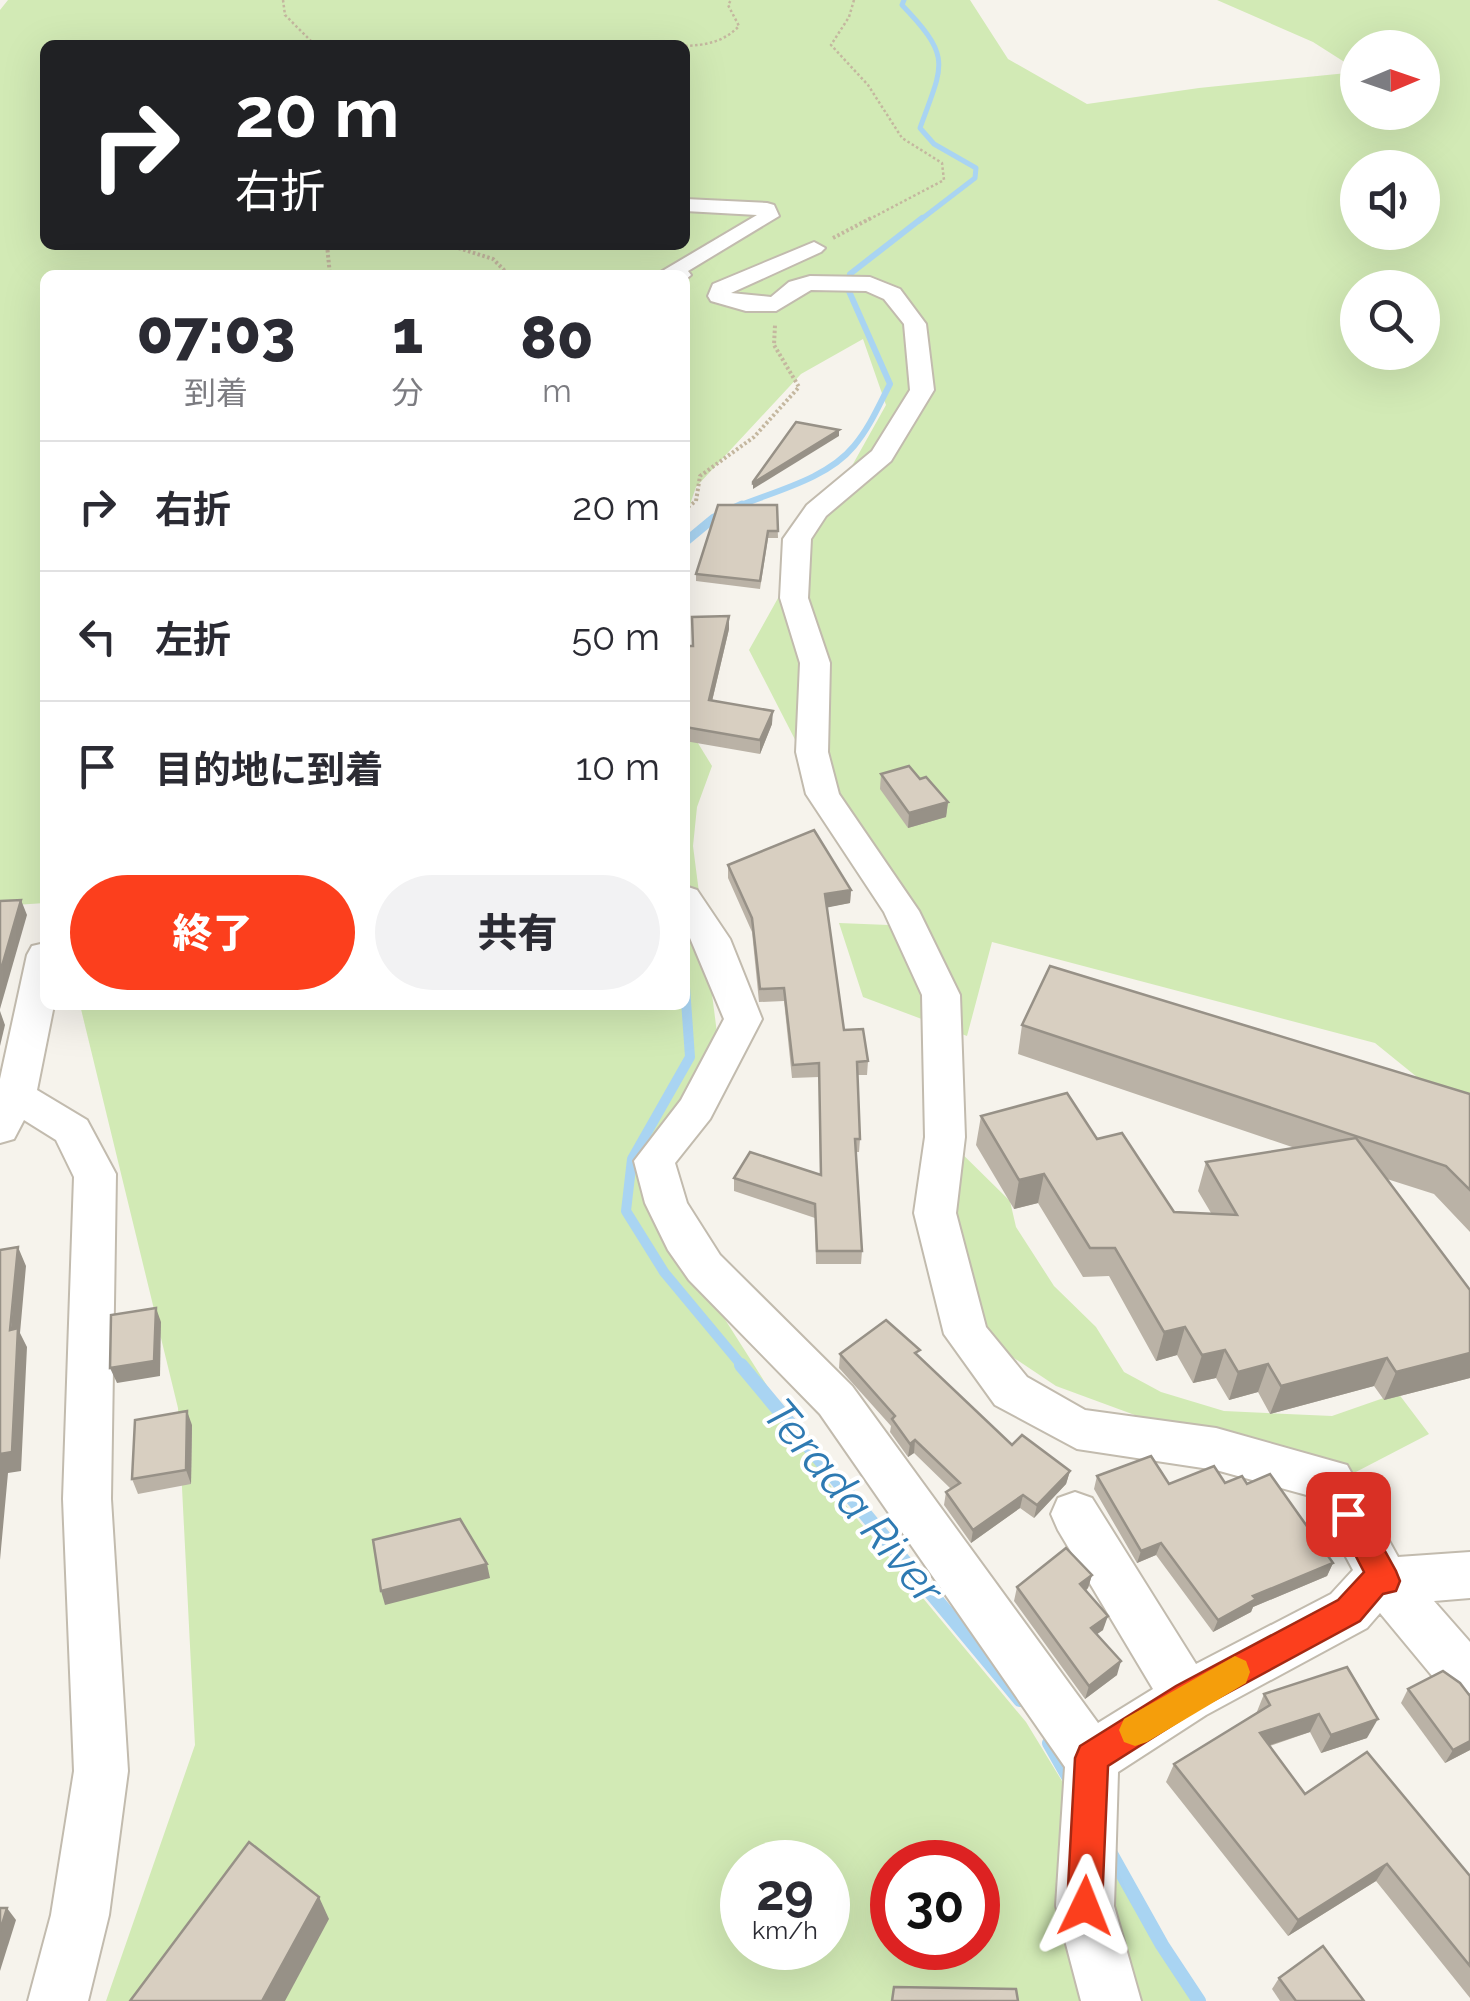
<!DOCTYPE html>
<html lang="ja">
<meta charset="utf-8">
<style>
:root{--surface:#fff;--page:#f2f2f3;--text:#2b2b33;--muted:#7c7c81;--line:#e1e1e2;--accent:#fc3f1d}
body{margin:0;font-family:Raleway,"Noto Sans JP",sans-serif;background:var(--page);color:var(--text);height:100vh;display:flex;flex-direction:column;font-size:38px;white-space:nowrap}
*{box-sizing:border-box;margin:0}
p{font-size:32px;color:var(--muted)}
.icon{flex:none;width:55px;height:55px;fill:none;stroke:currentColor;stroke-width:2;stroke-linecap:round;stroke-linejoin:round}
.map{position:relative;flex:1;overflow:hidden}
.panel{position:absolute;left:40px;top:270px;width:650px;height:740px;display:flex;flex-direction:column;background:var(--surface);border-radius:15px;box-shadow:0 10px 40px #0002}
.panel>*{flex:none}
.banner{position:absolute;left:40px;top:40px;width:650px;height:210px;border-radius:15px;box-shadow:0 10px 40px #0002;background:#202124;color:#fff;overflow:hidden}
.needle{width:65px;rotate:88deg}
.buttons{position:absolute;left:1340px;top:30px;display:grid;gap:20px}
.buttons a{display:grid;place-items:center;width:100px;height:100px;border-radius:50%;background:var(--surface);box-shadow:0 10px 40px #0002;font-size:50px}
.speed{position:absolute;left:720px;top:1840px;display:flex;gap:20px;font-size:50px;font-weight:700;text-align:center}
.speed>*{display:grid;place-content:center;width:130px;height:130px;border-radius:50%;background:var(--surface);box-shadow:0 10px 40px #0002;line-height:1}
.speed small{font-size:25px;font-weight:400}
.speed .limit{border:15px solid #d22;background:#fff;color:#111}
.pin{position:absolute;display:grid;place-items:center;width:85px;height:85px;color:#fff;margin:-42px;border-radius:20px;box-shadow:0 5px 15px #0006}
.me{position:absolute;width:110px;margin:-55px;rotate:2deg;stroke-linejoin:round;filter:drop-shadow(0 0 8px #0008)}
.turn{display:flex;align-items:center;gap:35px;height:210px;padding:0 30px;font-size:45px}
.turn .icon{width:130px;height:130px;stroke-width:2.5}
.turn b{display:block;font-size:70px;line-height:85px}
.eta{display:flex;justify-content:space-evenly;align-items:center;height:170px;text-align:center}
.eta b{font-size:60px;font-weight:800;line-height:70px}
.action{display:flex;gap:20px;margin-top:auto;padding:20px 30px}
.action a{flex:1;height:115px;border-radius:60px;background:var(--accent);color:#fff;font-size:40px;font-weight:800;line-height:115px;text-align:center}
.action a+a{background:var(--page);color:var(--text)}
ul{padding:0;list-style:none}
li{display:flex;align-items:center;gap:30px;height:130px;padding:0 30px;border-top:2px solid var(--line)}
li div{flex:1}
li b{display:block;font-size:38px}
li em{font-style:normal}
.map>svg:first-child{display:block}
.green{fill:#d2eab5;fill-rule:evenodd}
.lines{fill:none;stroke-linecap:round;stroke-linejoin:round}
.stream-far4{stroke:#a9d4f2;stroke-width:5}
.stream-far3{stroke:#a9d4f2;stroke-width:6}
.stream-far2{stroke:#a9d4f2;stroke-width:9}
.stream-far1{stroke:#a9d4f2;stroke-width:10}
.stream{stroke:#a9d4f2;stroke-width:14}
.minor-casing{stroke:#c2bbae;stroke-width:4}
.path-far2{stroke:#c4b79f;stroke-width:2.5;stroke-dasharray:2.5 2.5;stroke-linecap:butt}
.path-far1{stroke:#c4b79f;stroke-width:4;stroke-dasharray:2.5 2.5;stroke-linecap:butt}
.path{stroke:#c4b79f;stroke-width:5;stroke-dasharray:4 4;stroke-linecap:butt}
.minor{fill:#fff;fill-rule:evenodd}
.wall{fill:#bab2a6}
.shaded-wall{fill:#979187}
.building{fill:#d8cfc1;stroke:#979187;stroke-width:2.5}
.route{fill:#fc3f1d;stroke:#a42913;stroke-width:2.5}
.slow{fill:#f59e0b}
.labels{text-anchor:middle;stroke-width:8;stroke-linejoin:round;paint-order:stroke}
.near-water-label{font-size:45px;font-style:italic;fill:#2e7ab2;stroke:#fff}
</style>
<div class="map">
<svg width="1470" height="2001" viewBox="0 0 1470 2001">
<rect width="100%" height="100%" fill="#f6f3ec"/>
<g class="green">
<path d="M8,0H970L1008,59L1087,104L1199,88L1357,72L1358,112H1422V48H1358L1357,70L1313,42L1217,0H1470V1120L1375,1043L992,942L967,1036L863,997L839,923L913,926L823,794L749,650L886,405L863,339L801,374L696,487L685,519V275H45V903L0,906V10ZM45,45H685V245H45ZM1358,168H1422V232H1358ZM1358,288H1422V352H1358Z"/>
<path d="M685,722L712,766L697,807L693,846L717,1033L646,1195L834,1491L1026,1722L1196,2001H106L195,1745L178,1408L80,1005H685ZM742,1862H828V1948H742ZM892,1862H978V1948H892Z"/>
<path d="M945,1137L1010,1201L1016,1227L1054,1286L1096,1327L1124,1372L1161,1392L1224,1411L1332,1416L1398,1393L1429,1434L1352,1474L1238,1453L1056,1386L978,1334L934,1190Z"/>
</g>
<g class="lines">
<path class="stream-far4" d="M904,0L902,5C953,58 943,64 920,128L934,144L976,168L975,178L919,221"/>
<path class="stream-far3" d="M736,507C775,491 827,479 854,446C870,427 879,405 890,384L848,289L850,274L922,218"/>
<path class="stream-far2" d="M685,542L714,518L742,505"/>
<path class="stream-far1" d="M685,987L690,1057L632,1159L626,1211L664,1272L743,1367"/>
<g class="stream">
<path d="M741,1365L1020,1700"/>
<path d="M1049,1743L1070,1780"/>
<path d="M1110,1852L1162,1945L1199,2001"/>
</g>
<defs>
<g id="minor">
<path d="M685,199L767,203L774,205L779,216L688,271L691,275L685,280V275L659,273L757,215L685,211Z"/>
<path d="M814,242L825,248L821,252L731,293L771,297L789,282L810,276L870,277L900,289L926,324L934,390L891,461L826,516L811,539L808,598L830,663L828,752L839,794L919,911L960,995L965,1137L956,1213L986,1327L1027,1377L1085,1410L1216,1428L1347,1465L1398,1557L1470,1552V1598L1434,1601L1470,1642V1693L1461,1696L1443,1689L1380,1613L1367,1628L1206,1715L1118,1772L1114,1906L1141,2001H1081L1056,1906L1065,1767L820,1414L689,1280L668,1250L645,1203L634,1161L681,1100L724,1019L685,926V886L697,890L730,939L762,1019L710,1119L675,1163L687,1203L720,1255L852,1386L1098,1723L1153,1689L1058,1530L1051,1514L1058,1498L1075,1492L1092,1498L1196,1664L1331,1594L1353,1570L1314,1497L1216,1470L1077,1449L995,1405L944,1334L914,1213L925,1137L922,995L884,912L806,794L796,752L800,663L780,598L783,539L807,505L872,451L910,390L904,324L884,299L866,291L811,290L776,311H746L711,301L708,296L713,284Z"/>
<path d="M45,943V1005H54L37,1090L87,1120L116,1174L111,1499L128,1771L109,1915L88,2001H28L51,1915L74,1771L63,1499L74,1177L56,1140L24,1120L14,1139L0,1143V1079L27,955L32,946Z"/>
</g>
</defs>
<use href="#minor" class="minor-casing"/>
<g class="path-far2">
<path d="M283,0L285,15L315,45"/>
<path d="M854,0L849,17L831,45L868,85L902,138L942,163L944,180L866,221"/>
<path d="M685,46C706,45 724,42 739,26L728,5L731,0"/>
</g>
<g class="path-far1">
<path d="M833,238L871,218"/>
<path d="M327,245L330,275"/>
<path d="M449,245L493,259L509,275"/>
<path d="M688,507L696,501L700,476L754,437L799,387L774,345L775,325"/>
</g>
<path class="path" d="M685,509L691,505"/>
<use href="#minor" class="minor"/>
</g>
<g class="wall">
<path d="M777,505L778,538H768L760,589L696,581V574Z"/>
<path d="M729,616V629L712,701L772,724L760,754L685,741V654Z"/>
<path d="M881,774L920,779L948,802L946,817L908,828L880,789Z"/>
<path d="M728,865L851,890L850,903L827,907L844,1030L868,1061L867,1075H857L860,1139L859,1152H856L862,1251L861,1264H816L815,1218L734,1191V1178L820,1175L819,1077L792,1078L784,1001L759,1002L752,932L728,878Z"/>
<path d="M1022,1025L1470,1094V1232L1434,1194L1387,1179L1470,1290V1378L1384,1400L1374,1386L1270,1414L1258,1392L1229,1400L1216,1378L1193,1383L1177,1355L1156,1361L1109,1276L1083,1277L1038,1203L1014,1209L976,1145L981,1116L1097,1139L1174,1212L1211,1213L1198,1191L1206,1162L1295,1148L1018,1054Z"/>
<path d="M840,1354L919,1357L1012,1445L1070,1471L1066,1484L1034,1518L1020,1508L971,1543L944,1505L946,1492L951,1489L914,1453L908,1457L890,1432L891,1426L839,1368Z"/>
<path d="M192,1425L191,1484L138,1494L132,1479Z"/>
<path d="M1097,1476L1169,1484H1247L1333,1563L1327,1576L1253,1607L1251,1612L1213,1632L1156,1555L1137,1563L1094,1489Z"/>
<path d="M1092,1575L1088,1588L1086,1591L1103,1630L1097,1634L1117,1675L1085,1699L1014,1601L1017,1587Z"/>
<path d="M1347,1667L1367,1738L1321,1753L1310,1732L1270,1746L1305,1794L1470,1876V1998L1376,1881L1288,1936L1166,1782L1174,1764L1256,1714L1264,1694Z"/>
<path d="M1408,1689L1470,1696V1750L1445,1763L1401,1703Z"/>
<path d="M1279,1978L1364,2001H1280L1272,1989Z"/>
</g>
<g class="shaded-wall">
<path d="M839,430V436L753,489V483Z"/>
<path d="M729,616V629L709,714V700Z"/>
<path d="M773,711L772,724L760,754V740Z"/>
<path d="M948,802L946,817L908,828L909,813Z"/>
<path d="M851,890L850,903L825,908V894Z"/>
<path d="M21,900L27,915L0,1009V973Z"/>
<path d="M0,1011L5,1025L0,1046Z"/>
<path d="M1044,1174L1038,1203L1014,1209L1019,1180Z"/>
<path d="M18,1247L26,1266L20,1333L27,1347L21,1471L8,1473L0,1560V1454Z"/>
<path d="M156,1308L161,1322L160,1376L117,1383L110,1368Z"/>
<path d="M1185,1327L1177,1355L1156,1361L1164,1332Z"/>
<path d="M1225,1350L1216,1378L1193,1383L1202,1355Z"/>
<path d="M1470,1353V1378L1384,1400L1396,1372Z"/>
<path d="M1387,1358L1374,1386L1270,1414L1281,1386Z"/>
<path d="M1268,1364L1258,1392L1229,1400L1238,1372Z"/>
<path d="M187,1411L192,1425L191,1484L186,1470Z"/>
<path d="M915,1440L914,1453L908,1457L910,1444Z"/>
<path d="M1070,1471L1066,1484L1034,1518L1037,1505Z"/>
<path d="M1023,1495L1020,1508L971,1543L973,1530Z"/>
<path d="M1161,1543L1156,1555L1137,1563L1141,1551Z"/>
<path d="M1333,1563L1327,1576L1253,1607L1251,1612L1213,1632L1218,1620L1253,1596Z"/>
<path d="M487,1564L490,1578L385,1605L381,1591Z"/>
<path d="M1092,1575L1088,1588L1076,1598L1080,1584Z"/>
<path d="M1108,1616L1103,1630L1087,1641L1091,1628Z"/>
<path d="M1121,1661L1117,1675L1085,1699L1089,1686Z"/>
<path d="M1319,1714L1310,1732L1252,1751L1260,1733Z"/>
<path d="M1378,1719L1367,1738L1321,1753L1331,1735Z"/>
<path d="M1470,1741V1750L1445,1763L1453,1750Z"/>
<path d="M1387,1864L1376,1881L1288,1936L1298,1920Z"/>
<path d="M319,1897L329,1919L285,2001H262Z"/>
<path d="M7,1908L16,1920L0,1971V1931Z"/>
</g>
<g class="building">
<path d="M796,422L839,430L753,483V482Z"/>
<path d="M718,505H777L778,531H768L760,581L696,574Z"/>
<path d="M729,616L709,700L773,711L760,740L685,727V654L689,646H693L692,617Z"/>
<path d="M909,766L920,779L926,777L948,802L909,813L881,774Z"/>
<path d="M814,830L851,890L825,894L844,1030L863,1029L868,1061L857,1062L860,1139H855L862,1251H817L815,1204L734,1178L750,1152L821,1175L819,1063L793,1065L784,988L760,989L752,918L728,865Z"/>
<path d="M21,900L0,973V901Z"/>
<path d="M1050,966L1470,1094V1190L1446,1166L1022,1025Z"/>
<path d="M1067,1093L1097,1139L1122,1133L1174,1212L1237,1215L1206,1162L1356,1138L1470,1290V1353L1396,1372L1387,1358L1281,1386L1268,1364L1238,1372L1225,1350L1202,1355L1185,1327L1164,1332L1115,1248H1090L1044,1174L1019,1180L981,1116Z"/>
<path d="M18,1247L10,1330L18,1328L12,1452L0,1454V1250Z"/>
<path d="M156,1308L154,1361L110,1368L111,1315Z"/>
<path d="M886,1320L920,1350L915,1353L1012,1445L1022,1435L1070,1471L1037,1505L1023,1495L973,1530L946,1492L960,1483L915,1440L910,1444L892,1419L895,1416L840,1354Z"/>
<path d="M187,1411L186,1470L132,1479L135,1420Z"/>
<path d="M1151,1456L1169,1484L1214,1466L1225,1483L1242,1476L1247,1484L1270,1474L1333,1563L1253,1596L1256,1599L1218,1620L1161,1543L1141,1551L1097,1476Z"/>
<path d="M460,1519L487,1564L381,1591L373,1540Z"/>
<path d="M1066,1548L1092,1575L1080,1584L1108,1616L1091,1628L1121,1661L1089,1686L1017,1587Z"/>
<path d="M1347,1667L1378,1719L1331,1735L1319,1714L1260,1733L1305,1794L1367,1752L1470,1876V1966L1387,1864L1298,1920L1174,1764L1270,1705L1264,1694Z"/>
<path d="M1443,1671L1460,1683L1470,1696V1741L1453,1750L1408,1689Z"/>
<path d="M249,1842L319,1897L262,2001H130Z"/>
<path d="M0,1908H7L0,1931Z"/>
<path d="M1323,1946L1364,2001H1296L1279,1978Z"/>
<path d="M894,1987L1016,1989L1018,2001H892Z"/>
</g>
<path class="route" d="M1348,1500L1359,1504L1396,1571L1400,1581L1396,1591L1383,1594L1360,1621L1198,1709L1108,1766L1102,1906L1097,1918L1085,1923L1072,1918L1067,1906L1075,1758L1080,1746L1176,1686L1338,1600L1364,1572L1334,1514L1338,1504Z"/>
<path class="slow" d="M1235,1656L1246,1661L1250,1672L1246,1683L1147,1742L1135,1746L1124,1742L1119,1730L1124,1719Z"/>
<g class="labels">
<g class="near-water-label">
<text transform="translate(854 1501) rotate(50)" y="16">Terada River</text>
</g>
</g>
</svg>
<div class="buttons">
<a><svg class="needle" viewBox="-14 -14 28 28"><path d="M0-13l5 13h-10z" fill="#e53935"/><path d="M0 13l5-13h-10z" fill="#7c7c81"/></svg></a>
<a><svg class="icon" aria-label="sound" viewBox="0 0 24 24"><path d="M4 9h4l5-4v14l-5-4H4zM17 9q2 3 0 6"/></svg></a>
<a><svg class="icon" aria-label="search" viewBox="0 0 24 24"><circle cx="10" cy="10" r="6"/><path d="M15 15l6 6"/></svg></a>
</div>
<div class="speed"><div>29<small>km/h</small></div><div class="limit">30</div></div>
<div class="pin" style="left:1348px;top:1514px;background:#d93025"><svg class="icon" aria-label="arrive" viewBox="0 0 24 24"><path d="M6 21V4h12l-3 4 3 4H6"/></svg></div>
<svg class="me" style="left:1085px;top:1906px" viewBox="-20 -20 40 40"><path d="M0-17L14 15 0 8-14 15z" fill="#fc3f1d" stroke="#fff" stroke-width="4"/></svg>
<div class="banner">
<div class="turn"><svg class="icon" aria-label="right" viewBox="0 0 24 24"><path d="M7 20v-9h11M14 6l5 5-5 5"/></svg><div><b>20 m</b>右折</div></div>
</div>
<section class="panel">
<div class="eta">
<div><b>07:03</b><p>到着</p></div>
<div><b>1</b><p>分</p></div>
<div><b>80</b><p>m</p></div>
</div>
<ul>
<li><svg class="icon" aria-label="right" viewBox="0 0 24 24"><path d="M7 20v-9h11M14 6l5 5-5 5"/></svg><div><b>右折</b></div><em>20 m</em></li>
<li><svg class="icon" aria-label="left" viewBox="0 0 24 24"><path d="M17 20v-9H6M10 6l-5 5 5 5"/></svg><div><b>左折</b></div><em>50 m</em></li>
<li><svg class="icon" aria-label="arrive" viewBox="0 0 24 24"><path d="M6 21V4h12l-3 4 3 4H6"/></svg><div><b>目的地に到着</b></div><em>10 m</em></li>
</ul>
<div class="action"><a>終了</a><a>共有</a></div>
</section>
</div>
